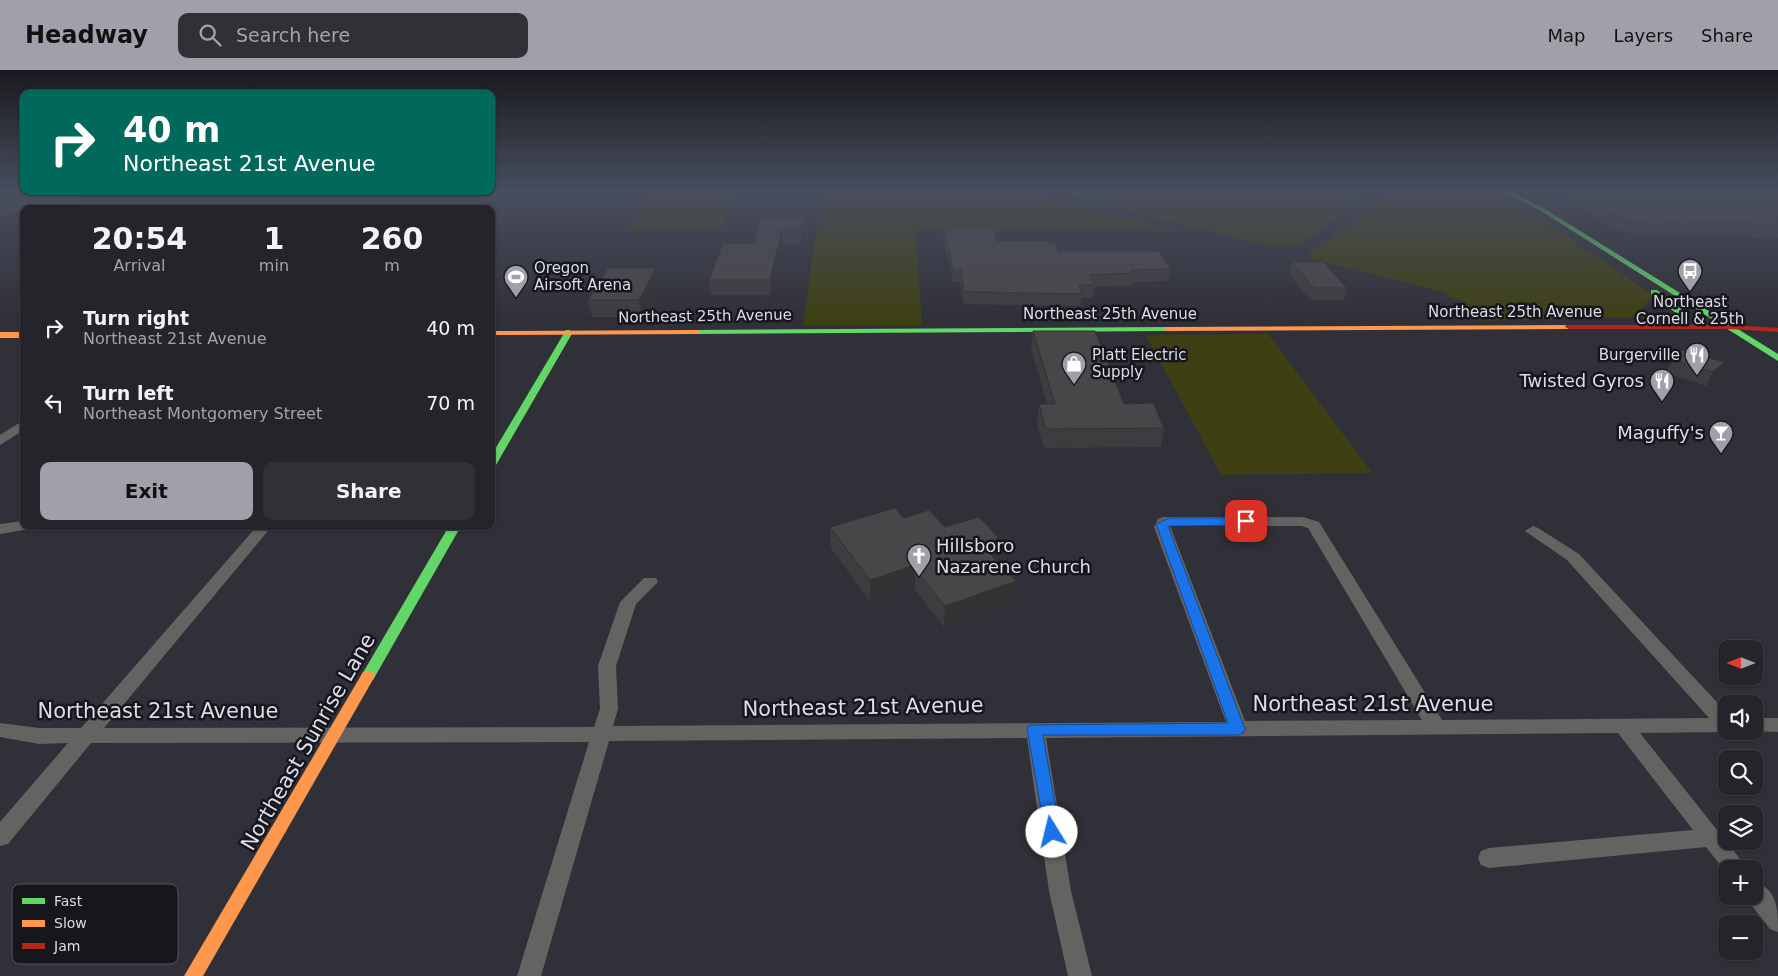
<!DOCTYPE html>
<meta charset="utf-8">
<style>
:root{--surface:#24242a;--page:#303036;--text:#f1f3f6;--muted:#a3a4a8;--line:#414147;--accent:#a0a0aa}
body{margin:0;font-family:"DejaVu Sans",sans-serif;background:var(--page);color:var(--text);height:100vh;display:flex;flex-direction:column;font-size:19px;white-space:nowrap}
*{box-sizing:border-box;margin:0}
p{font-size:16px;color:var(--muted)}
.icon{flex:none;width:28px;height:28px;fill:none;stroke:currentColor;stroke-width:2;stroke-linecap:round;stroke-linejoin:round}
.map{position:relative;flex:1;overflow:hidden}
.side{position:absolute;left:20px;top:135px;width:475px;height:325px;display:flex;flex-direction:column;background:var(--surface);border-radius:10px;box-shadow:0 1px 4px #0004,0 0 0 1px var(--line)}
.side>*{flex:none}
.hud{position:absolute;left:20px;top:20px;width:475px;height:105px;border-radius:10px;box-shadow:0 1px 4px #0004,0 0 0 1px var(--line);background:#00695c;color:#fff;overflow:hidden}
.needle{width:32px;rotate:270deg}
.buttons{position:absolute;left:1718px;top:570px;display:grid;gap:10px}
.buttons a{display:grid;place-items:center;width:45px;height:45px;border-radius:10px;background:var(--surface);box-shadow:0 1px 4px #0004,0 0 0 1px var(--line);font-size:25px}
.pin{position:absolute;display:grid;place-items:center;width:42px;height:42px;color:#fff;margin:-21px;border-radius:10px;box-shadow:0 2px 8px #0006}
.me{position:absolute;width:55px;margin:-28px;rotate:351deg;stroke-linejoin:round;filter:drop-shadow(0 0 4px #0008)}
.turn{display:flex;align-items:center;gap:18px;height:105px;padding:0 20px;font-size:22px}
.turn .icon{width:65px;height:65px;stroke-width:2.5}
.turn b{display:block;font-size:35px;line-height:42px}
.eta{display:flex;justify-content:space-evenly;align-items:center;height:85px;text-align:center}
.eta b{font-size:30px;font-weight:700;line-height:35px}
.button{display:flex;gap:10px;margin-top:auto;padding:10px 20px}
.button a{flex:1;height:58px;border-radius:10px;background:var(--accent);color:#111;font-size:20px;font-weight:700;line-height:58px;text-align:center}
.button a+a{background:var(--page);color:var(--text)}
ul{padding:0;list-style:none}
li{display:flex;align-items:center;gap:15px;height:75px;padding:0 20px}
li div{flex:1}
li b{display:block;font-size:19px}
li em{font-style:normal}
header{display:flex;align-items:center;gap:30px;box-sizing:border-box;height:70px;padding:0 25px;background:var(--accent);color:#111}
header strong{font-size:24px}
nav{display:flex;gap:28px;margin-inline-start:auto;font-size:18px}
.search{width:350px;height:45px;background:var(--page);display:flex;align-items:center;gap:12px;box-sizing:border-box;padding:0 18px;border-radius:10px;color:var(--muted);font-size:19px}
.map>svg:first-child{display:block}
.green{fill:#3e4014}
.lines{fill:none;stroke-linecap:round;stroke-linejoin:round}
.street{fill:#656362;fill-rule:evenodd}
.fast{fill:#63d668;fill-rule:evenodd}
.slow{fill:#ff974d;fill-rule:evenodd}
.jam{fill:#b3261e;fill-rule:evenodd}
.wall{fill:#3f3c3f}
.shaded-wall{fill:#333133}
.building{fill:#494649;stroke:#333133}
.route{fill:#1a73e8;stroke:#114b97}
.labels{text-anchor:middle;stroke-width:5;stroke-linejoin:round;paint-order:stroke}
.far-poi-label{font-size:15px;fill:#dddde7;stroke:#16161d;text-anchor:start}
.far-street-label{font-size:15px;fill:#dddde7;stroke:#16161d}
.poi-label{font-size:18px;fill:#dddde7;stroke:#16161d;text-anchor:end}
.near-street-label{font-size:21px;fill:#dddde7;stroke:#16161d}
.key{fill:#16161d;stroke:#52525a;stroke-width:1}
.key-label{font-size:14px;fill:#dddde7}
</style>
<header>
<strong>Headway</strong>
<div class="search"><svg class="icon" aria-label="search" viewBox="0 0 24 24"><circle cx="10" cy="10" r="6"/><path d="M15 15l6 6"/></svg>Search here</div>
<nav><a>Map</a><a>Layers</a><a>Share</a></nav>
</header>
<div class="map">
<svg width="1778" height="906" viewBox="0 0 1778 906">
<rect width="100%" height="100%" fill="#303038"/>
<g class="green">
<path d="M651,121H735L720,161H628Z"/>
<path d="M822,121H1019L1178,161H915L922,255H803Z"/>
<path d="M1049,121H1373L1300,175L1282,177L1257,173Z"/>
<path d="M1389,121H1493L1541,148L1654,226L1642,237L1646,247L1480,251L1459,230L1445,227L1448,223L1309,188V184Z"/>
<path d="M1268,264L1372,403L1221,405L1146,265Z"/>
</g>
<g class="lines">
<g class="street">
<path d="M24,350V360L0,375V365Z"/>
<path d="M1163,447H1303L1319,452L1442,650L1709,648L1567,490L1525,461L1533,456L1538,458L1579,484L1726,642V661H1730L1726,662L1640,663L1748,799H1726V802L1706,777L1489,798L1481,795L1478,788L1481,781L1489,778L1693,760L1618,663L1046,668L1071,821L1092,906H1068L1049,821L1027,668L609,671L541,906H517L589,672L91,673L8,774L0,776V752L68,673L39,674L0,667V653L39,658H81L257,456H272L104,658L594,657L600,639L598,596L620,532L644,508H656L658,512L636,534L616,596L618,639L613,656L1226,652L1154,457L1158,449ZM1301,456L1308,458L1422,650L1245,651L1170,456Z"/>
<path d="M24,451V456H31L29,459L0,464V454Z"/>
<path d="M1754,648H1778V662L1750,661H1754Z"/>
<path d="M1754,811C1778,820 1778,839 1778,862L1770,859L1746,828L1745,826H1754Z"/>
</g>
<g class="fast">
<path d="M1501,121H1510L1545,139L1778,284V291L1541,141Z"/>
<path d="M1651,220H1657L1683,240L1684,242C1679,251 1666,260 1655,259V255L1674,246L1676,243L1651,224Z"/>
<path d="M1167,257L1171,259L1170,261L696,264L692,262L696,260Z"/>
<path d="M566,260H569L573,262L496,395L491,398V386Z"/>
<path d="M449,456H461L373,610L368,611L363,610L361,606Z"/>
</g>
<g class="slow">
<path d="M1569,255L1573,257L1572,259L1167,261L1163,259L1167,257Z"/>
<path d="M696,260H699V264L491,265V261Z"/>
<rect x="0" y="262" width="24" height="6"/>
<path d="M368,601L373,602L375,606L203,906H184L363,602Z"/>
</g>
<g class="jam">
<path d="M1526,121H1598V122L1595,124Z"/>
<path d="M1743,122L1778,125V129L1741,125V123Z"/>
<path d="M1566,255H1729L1778,258V262L1729,259H1569L1565,257Z"/>
</g>
</g>
<g class="wall">
<path d="M1568,121H1660L1662,123L1778,129V168H1754L1744,165L1644,166L1616,160L1565,130Z"/>
<path d="M803,147L804,160L801,173H783L771,225H711L709,210L753,173Z"/>
<path d="M944,158L997,171L1049,174L1058,181L1171,199L1168,211L1132,212L1131,215L1094,217L1093,228H1082L1081,236L964,234L960,212H953L943,169Z"/>
<path d="M1292,192L1347,218L1344,230H1311L1289,204Z"/>
<path d="M656,198L658,213L642,247H592L588,230Z"/>
<path d="M1033,261L1124,334L1164,358L1161,377L1047,378L1043,376L1037,353L1039,334H1047L1031,278Z"/>
<path d="M1673,290L1724,292L1716,306L1706,316L1666,303Z"/>
<path d="M904,448L945,457L999,468L997,488L995,489L1014,532L944,557L915,520V515L870,531L831,478L830,457Z"/>
</g>
<g class="shaded-wall">
<path d="M79,121H80L85,132L87,139H45Z"/>
<path d="M24,142V158L0,163V147Z"/>
<path d="M803,147L804,160L801,173V159Z"/>
<path d="M782,159L783,173L771,225L770,210Z"/>
<path d="M656,198L658,213L642,247L639,230Z"/>
<path d="M1724,292L1716,306L1706,316L1713,302Z"/>
<path d="M999,468L997,488L979,494L981,474Z"/>
<path d="M921,493L915,499V515L870,531V510Z"/>
<path d="M1016,511L1014,532L944,557L945,536Z"/>
</g>
<g class="building">
<path d="M55,121H79L81,133L45,139H24V142L0,147V130Z"/>
<path d="M1574,121L1763,122L1778,129V156H1760L1750,153L1650,154L1621,148Z"/>
<path d="M761,147H803L801,159H782L770,210H709L723,173H753Z"/>
<path d="M944,158H994L997,171H1048L1049,174H1055L1058,181H1159L1171,199L1131,200L1133,203L1090,205L1094,215H1079L1082,224L964,222L961,200H953Z"/>
<path d="M1292,192H1323L1347,218H1314Z"/>
<path d="M608,198H656L639,230H588Z"/>
<path d="M1033,261H1095L1124,334L1153,333L1164,358L1049,359L1045,357L1039,334H1055Z"/>
<path d="M1682,280L1724,292L1713,302L1673,290Z"/>
<path d="M895,438L904,448L929,440L945,457L979,447L999,468L981,474L1016,511L945,536L915,499L921,493L870,510L830,457Z"/>
</g>
<linearGradient id="sky" x2="0" y2="1"><stop stop-color="#1a1a1f"/><stop offset="0.49" stop-color="#484e5e"/><stop offset="1" stop-color="#484e5e" stop-opacity="0"/></linearGradient>
<rect width="1778" height="248" fill="url(#sky)"/>
<path class="route" d="M1169,448H1246L1251,451L1246,455L1168,456L1245,659L1243,663L1238,665H1043L1060,762L1058,767L1052,769L1046,767L1027,659L1030,655L1228,653L1156,454Z"/>
<defs>
<symbol id="bus-pin" viewBox="-11 -11 22 30"><path d="M0 17L-7.5 6A9.5 9.5 0 1 1 7.5 6Z" fill="#a0a0aa" stroke="#16161d"/><path d="M-5-6H5V4H4V6H2V4H-2V6H-4V4H-5ZM-3.5-4V0h7V-4ZM-3.5 1.2v1.5H-2V1.2ZM2 1.2v1.5H3.5V1.2Z" fill="#fff"/></symbol>
<symbol id="stadium-pin" viewBox="-11 -11 22 30"><path d="M0 17L-7.5 6A9.5 9.5 0 1 1 7.5 6Z" fill="#a0a0aa" stroke="#16161d"/><path d="M0-5a6.5 5 0 1 0 0 10a6.5 5 0 1 0 0-10ZM-3.5-1.8h7v3.6h-7Z" fill="#fff"/></symbol>
<symbol id="restaurant-pin" viewBox="-11 -11 22 30"><path d="M0 17L-7.5 6A9.5 9.5 0 1 1 7.5 6Z" fill="#a0a0aa" stroke="#16161d"/><path d="M-5-6h1v4h1v-4h1v4h1v-4h1v5L-1.5 .5V6h-2V.5L-5-1ZM5-6V6H3V1.5H1.5Q1.5-4 5-6Z" fill="#fff"/></symbol>
<symbol id="shop-pin" viewBox="-11 -11 22 30"><path d="M0 17L-7.5 6A9.5 9.5 0 1 1 7.5 6Z" fill="#a0a0aa" stroke="#16161d"/><path d="M-5-2.5h2.3a2.7 3.5 0 0 1 5.4 0H5L5.5 6h-11ZM-1.5-2.5h3a1.5 2.3 0 0 0-3 0Z" fill="#fff"/></symbol>
<symbol id="bar-pin" viewBox="-11 -11 22 30"><path d="M0 17L-7.5 6A9.5 9.5 0 1 1 7.5 6Z" fill="#a0a0aa" stroke="#16161d"/><path d="M-6-5H6L.8 .8V4.5H3.5V6h-7V4.5H-.8V.8Z" fill="#fff"/></symbol>
<symbol id="church-pin" viewBox="-11 -11 22 30"><path d="M0 17L-7.5 6A9.5 9.5 0 1 1 7.5 6Z" fill="#a0a0aa" stroke="#16161d"/><path d="M-1.2-6h2.4v3.5h3.3v2.4h-3.3V6h-2.4V-.1h-3.3v-2.4h3.3Z" fill="#fff"/></symbol>
</defs>
<g fill-rule="evenodd">
<use href="#bus-pin" x="1676" y="187" width="28" height="38"/>
<use href="#stadium-pin" x="502" y="193" width="28" height="38"/>
<use href="#restaurant-pin" x="1683" y="271" width="28" height="38"/>
<use href="#shop-pin" x="1060" y="280" width="28" height="38"/>
<use href="#restaurant-pin" x="1648" y="297" width="28" height="38"/>
<use href="#bar-pin" x="1707" y="349" width="28" height="38"/>
<use href="#church-pin" x="905" y="472" width="28" height="38"/>
</g>
<g class="labels">
<g class="far-poi-label">
<text x="534" y="203">Oregon<tspan x="534" dy="17">Airsoft Arena</tspan></text>
<text x="1690" y="237" text-anchor="middle">Northeast<tspan x="1690" dy="17">Cornell &amp; 25th</tspan></text>
<text x="1092" y="290">Platt Electric<tspan x="1092" dy="17">Supply</tspan></text>
<text x="1680" y="290" text-anchor="end">Burgerville</text>
</g>
<g class="far-street-label">
<text x="1515" y="247">Northeast 25th Avenue</text>
<text x="1110" y="249">Northeast 25th Avenue</text>
<text transform="translate(705 246) rotate(-1)" y="5">Northeast 25th Avenue</text>
</g>
<g class="poi-label">
<text x="1644" y="317">Twisted Gyros</text>
<text x="1704" y="369">Maguffy's</text>
<text x="936" y="482" text-anchor="start">Hillsboro<tspan x="936" dy="21">Nazarene Church</tspan></text>
</g>
<g class="near-street-label">
<text x="1373" y="641">Northeast 21st Avenue</text>
<text transform="translate(863 637) rotate(-1)" y="7">Northeast 21st Avenue</text>
<text x="158" y="648">Northeast 21st Avenue</text>
<text transform="translate(308 672) rotate(-60)" y="7">Northeast Sunrise Lane</text>
</g>
</g>
<rect x="12" y="814" width="166" height="80" rx="8" class="key"/>
<rect x="22" y="828" width="23" height="6" fill="#63d668"/>
<rect x="22" y="850" width="23" height="7" fill="#ff974d"/>
<rect x="22" y="873" width="23" height="6" fill="#b3261e"/>
<g class="key-label">
<text x="54" y="836">Fast</text>
<text x="54" y="858">Slow</text>
<text x="54" y="881">Jam</text>
</g>
</svg>
<div class="buttons">
<a><svg class="needle" viewBox="-14 -14 28 28"><path d="M0-13l5 13h-10z" fill="#e53935"/><path d="M0 13l5-13h-10z" fill="#a3a4a8"/></svg></a>
<a><svg class="icon" aria-label="sound" viewBox="0 0 24 24"><path d="M4 9h4l5-4v14l-5-4H4zM17 9q2 3 0 6"/></svg></a>
<a><svg class="icon" aria-label="search" viewBox="0 0 24 24"><circle cx="10" cy="10" r="6"/><path d="M15 15l6 6"/></svg></a>
<a><svg class="icon" aria-label="layers" viewBox="0 0 24 24"><path d="M12 4l9 5-9 5-9-5zM3 14l9 5 9-5"/></svg></a>
<a>+</a>
<a>−</a>
</div>
<div class="pin" style="left:1246px;top:451px;background:#d93025"><svg class="icon" aria-label="arrive" viewBox="0 0 24 24"><path d="M6 21V4h12l-3 4 3 4H6"/></svg></div>
<svg class="me" style="left:1052px;top:762px" viewBox="-20 -20 40 40"><circle r="19" fill="#fff"/><path d="M0-13L10 11 0 6-10 11z" fill="#1a73e8"/></svg>
<div class="hud">
<div class="turn"><svg class="icon" aria-label="right" viewBox="0 0 24 24"><path d="M7 20v-9h11M14 6l5 5-5 5"/></svg><div><b>40 m</b>Northeast 21st Avenue</div></div>
</div>
<section class="side">
<div class="eta">
<div><b>20:54</b><p>Arrival</p></div>
<div><b>1</b><p>min</p></div>
<div><b>260</b><p>m</p></div>
</div>
<ul>
<li><svg class="icon" aria-label="right" viewBox="0 0 24 24"><path d="M7 20v-9h11M14 6l5 5-5 5"/></svg><div><b>Turn right</b><p>Northeast 21st Avenue</p></div><em>40 m</em></li>
<li><svg class="icon" aria-label="left" viewBox="0 0 24 24"><path d="M17 20v-9H6M10 6l-5 5 5 5"/></svg><div><b>Turn left</b><p>Northeast Montgomery Street</p></div><em>70 m</em></li>
</ul>
<div class="button"><a>Exit</a><a>Share</a></div>
</section>
</div>
